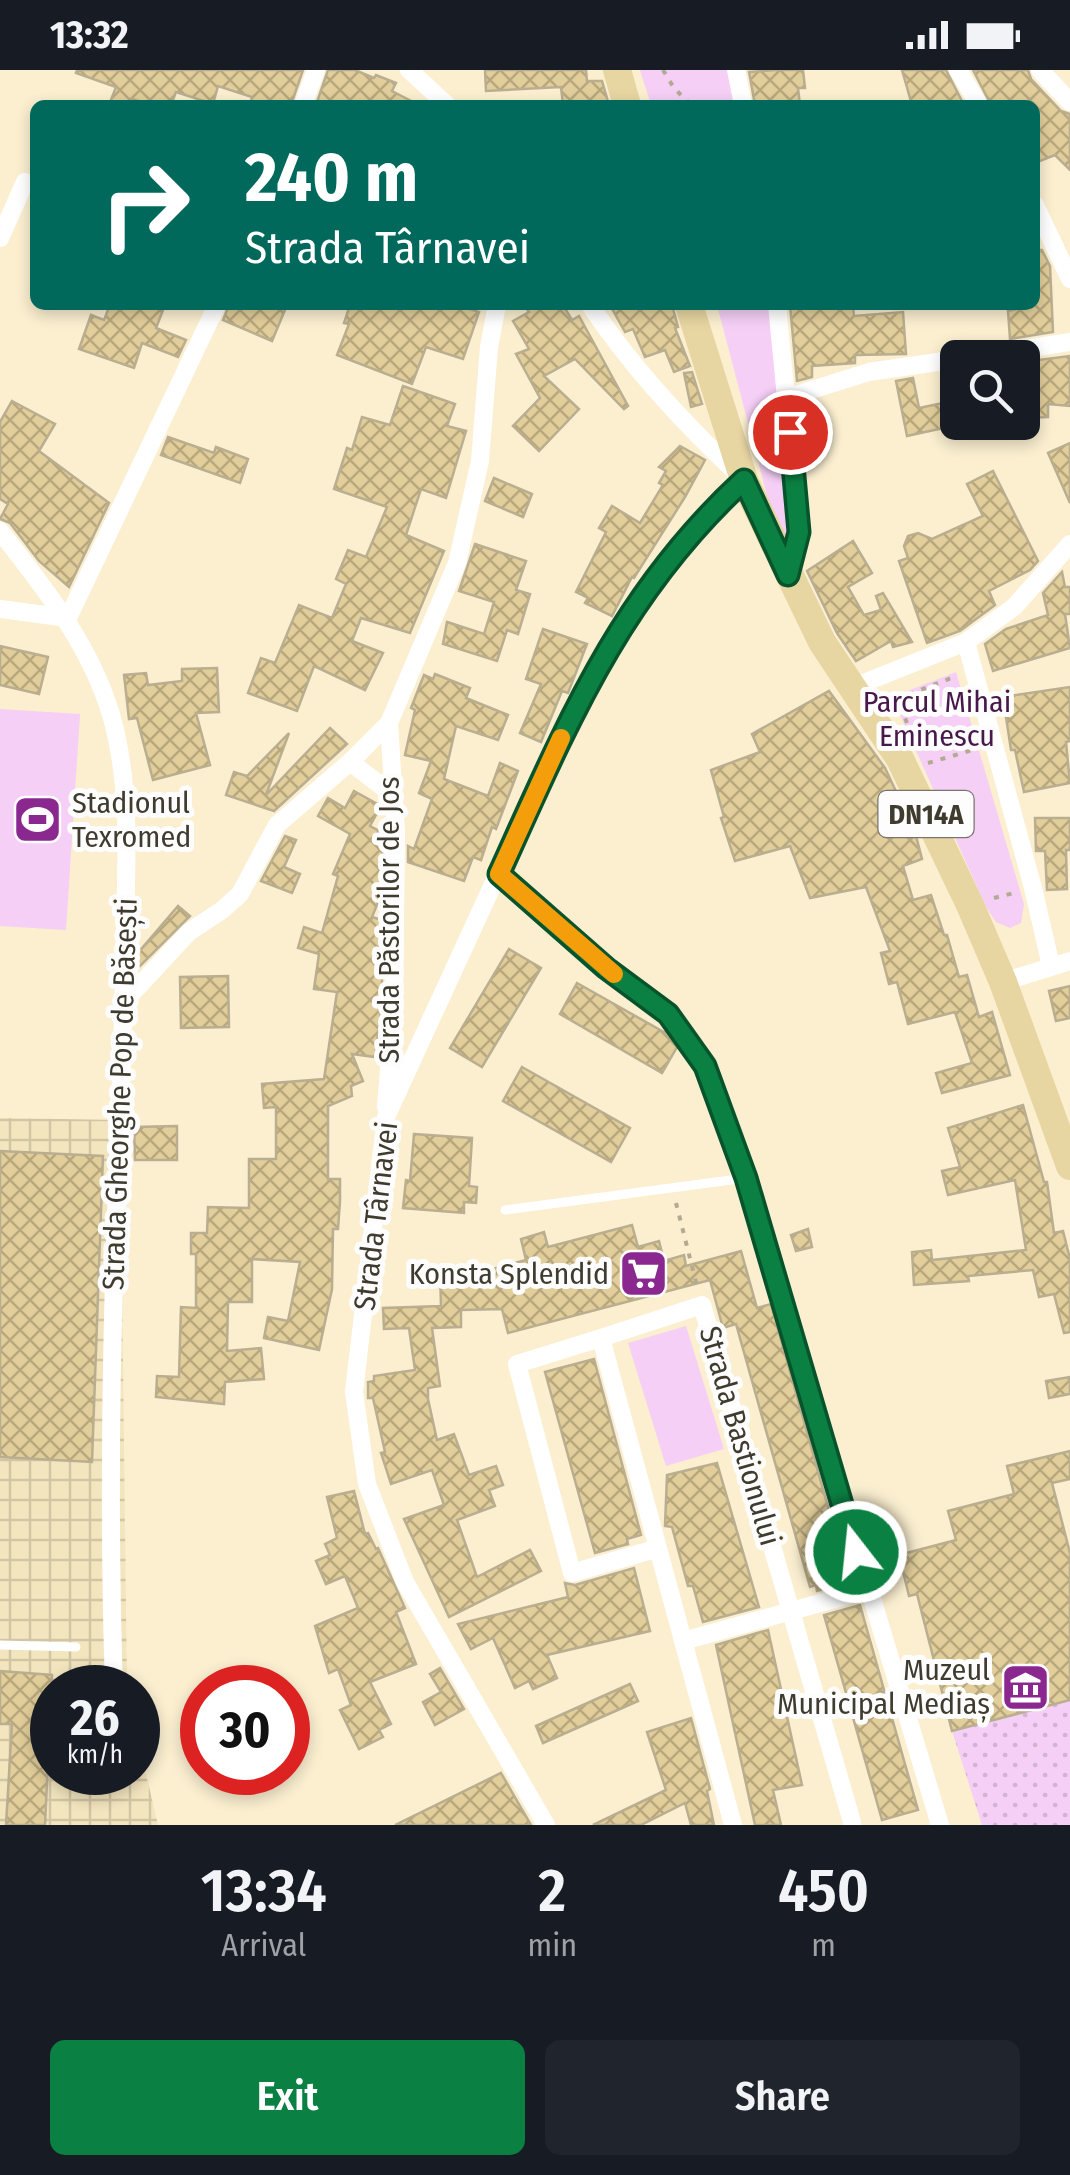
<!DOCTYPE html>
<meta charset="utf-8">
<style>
:root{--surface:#171b24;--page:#20242c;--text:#f1f3f6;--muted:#9ea1a6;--accent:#0b8043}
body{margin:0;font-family:"Fira Sans Condensed",sans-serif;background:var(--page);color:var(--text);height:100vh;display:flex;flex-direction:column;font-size:38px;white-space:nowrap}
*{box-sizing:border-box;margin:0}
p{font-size:32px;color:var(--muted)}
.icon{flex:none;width:55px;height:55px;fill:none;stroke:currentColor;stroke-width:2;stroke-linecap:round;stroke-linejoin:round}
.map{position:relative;height:1755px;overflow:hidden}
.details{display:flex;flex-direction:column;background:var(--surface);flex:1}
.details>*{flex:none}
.hud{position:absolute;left:30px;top:30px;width:1010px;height:210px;border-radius:15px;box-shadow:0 5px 15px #0003;background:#00695c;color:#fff;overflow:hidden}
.fabs{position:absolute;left:940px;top:270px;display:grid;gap:20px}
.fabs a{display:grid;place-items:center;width:100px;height:100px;border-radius:15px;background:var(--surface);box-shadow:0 5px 15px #0003;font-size:50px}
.speed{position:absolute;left:30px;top:1595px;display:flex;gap:20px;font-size:50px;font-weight:700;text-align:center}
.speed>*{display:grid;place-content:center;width:130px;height:130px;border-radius:50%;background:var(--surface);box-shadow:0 5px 15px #0003;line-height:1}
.speed small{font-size:25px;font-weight:400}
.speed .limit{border:15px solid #d22;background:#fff;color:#111}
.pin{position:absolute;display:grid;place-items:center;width:85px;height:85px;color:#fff;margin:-42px;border:5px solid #fff;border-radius:50%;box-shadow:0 2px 10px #0007}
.me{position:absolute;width:110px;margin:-55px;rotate:344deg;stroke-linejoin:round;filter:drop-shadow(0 0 8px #0008)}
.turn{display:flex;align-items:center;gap:35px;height:210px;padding:0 50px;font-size:45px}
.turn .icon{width:130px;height:130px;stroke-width:2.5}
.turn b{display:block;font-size:70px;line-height:85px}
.eta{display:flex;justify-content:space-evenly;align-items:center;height:170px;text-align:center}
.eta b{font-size:60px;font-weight:600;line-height:70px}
.button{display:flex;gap:20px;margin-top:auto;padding:20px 50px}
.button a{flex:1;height:115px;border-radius:15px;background:var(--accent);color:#fff;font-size:40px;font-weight:600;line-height:115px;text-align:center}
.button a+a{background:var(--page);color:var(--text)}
.status{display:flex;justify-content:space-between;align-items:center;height:70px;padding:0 50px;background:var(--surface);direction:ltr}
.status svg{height:28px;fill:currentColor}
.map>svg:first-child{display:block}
.industrial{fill:url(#industrial-grid)}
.grass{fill:url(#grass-dots)}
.green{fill:#f5cff6}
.building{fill:url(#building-cross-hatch);stroke:#b9ae90;stroke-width:2.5}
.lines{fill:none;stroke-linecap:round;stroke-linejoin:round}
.path{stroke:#b3aa92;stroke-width:4;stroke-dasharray:5 8;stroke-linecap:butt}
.lane{stroke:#fff;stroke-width:9}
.street{stroke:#fff;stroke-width:18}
.primary{stroke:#e7d5a2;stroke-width:28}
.route-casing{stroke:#07532c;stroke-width:25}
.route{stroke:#0b8043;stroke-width:18}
.slow{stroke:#f59e0b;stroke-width:18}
.labels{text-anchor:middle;stroke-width:10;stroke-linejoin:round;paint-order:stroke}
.shield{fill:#fdfdfd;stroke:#79756d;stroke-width:2.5}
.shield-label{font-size:28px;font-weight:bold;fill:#403b2f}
.park-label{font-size:30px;fill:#47184a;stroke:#fdfdfd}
.poi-label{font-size:30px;fill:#403b2f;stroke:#fdfdfd;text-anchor:end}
.street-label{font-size:30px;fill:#403b2f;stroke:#fdfdfd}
</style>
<div class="status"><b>13:32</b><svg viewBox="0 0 49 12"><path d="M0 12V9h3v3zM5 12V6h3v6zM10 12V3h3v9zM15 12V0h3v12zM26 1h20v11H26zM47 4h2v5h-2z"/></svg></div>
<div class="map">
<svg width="1070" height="1755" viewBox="0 0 1070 1755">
<defs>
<pattern id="industrial-grid" width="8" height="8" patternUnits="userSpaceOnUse" patternTransform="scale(2.5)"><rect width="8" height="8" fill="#f3e5be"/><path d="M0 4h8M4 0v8" fill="none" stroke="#d1c5a4"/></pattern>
<pattern id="grass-dots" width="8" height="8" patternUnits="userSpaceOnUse" patternTransform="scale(2.5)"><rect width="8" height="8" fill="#f5cff6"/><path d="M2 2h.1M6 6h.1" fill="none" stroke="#d3b3d3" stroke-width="1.8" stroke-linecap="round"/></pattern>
<pattern id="building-cross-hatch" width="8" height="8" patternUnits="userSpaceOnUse" patternTransform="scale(2.5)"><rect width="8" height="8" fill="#e2ce9a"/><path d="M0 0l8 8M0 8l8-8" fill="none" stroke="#b9a87e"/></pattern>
</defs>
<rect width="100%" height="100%" fill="#fbefd0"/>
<path class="industrial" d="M0,1048L120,1050L127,1617L52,1618V1702H138V1670L158,1755H0Z"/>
<path class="grass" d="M1070,1630V1755H982L952,1661Z"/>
<g class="green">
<path d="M640,0H736L743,35H651Z"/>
<path d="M717,235H777L799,462L788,505Z"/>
<path d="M956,602L1024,834L1021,853L1010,858L996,852L986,837L892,627Z"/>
<path d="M0,639L80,644L66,860L0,856Z"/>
<path d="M686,1256L724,1379L666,1396L628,1273Z"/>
</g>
<g class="building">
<path d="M77,0H303L291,35H250L252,27L218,16L213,34L176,22L171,35H150L133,29L131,35H109L116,17L76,3Z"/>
<path d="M328,0H355L374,8L376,5L396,13L392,21L419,35H316Z"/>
<path d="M485,0H586L587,11H602L609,35H563L561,17L486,21Z"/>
<path d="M777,0H803L805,18H798L800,35H755L749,2Z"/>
<path d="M902,0H946L963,33L912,35Z"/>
<path d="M973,0H1028L1031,9L1061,41L1070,44V100L1055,85L1035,93V35H991Z"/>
<path d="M1035,180H1042L1050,196L1053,262L1010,269L1008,241L1035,235Z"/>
<path d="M110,235H165L156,258L186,270L178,287L142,273L134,298L79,279L91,245L104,250Z"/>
<path d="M229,235H287L272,271L223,250Z"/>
<path d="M350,235H458L479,242L463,289L426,277L412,314L337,285L349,254L344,253Z"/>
<path d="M524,235H563L572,250L579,246L628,336L624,339L575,289L544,306L579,339L539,381L513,356L540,328L516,284L529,279L513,251L529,242Z"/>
<path d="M610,235H672L678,257L675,258L690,296L674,302L665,280L645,287L633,259L625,262Z"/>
<path d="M790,235L853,236L854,246L903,242L906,284L855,285V293L812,296V307L797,311Z"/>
<path d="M1070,286V336L1048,334V347L1027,348L1022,292Z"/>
<path d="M692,302L702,334L691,337L684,303Z"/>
<path d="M913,308L919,338L943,333L948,357L907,366L896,311Z"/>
<path d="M403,316L455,334L447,356L466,361L446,428L421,419L406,465L444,481L410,563L361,548L352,571L383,583L365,620L314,596L297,641L248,623L261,588L275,593L299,535L332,548L346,514L336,509L348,480L366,487L387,437L334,419L347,378L352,380L362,347L390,355Z"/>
<path d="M12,331L55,354L39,381L109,433L69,517L39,491L10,453L0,449L8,434L0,429V352Z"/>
<path d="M168,367L214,383L216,377L248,389L240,413L161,385Z"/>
<path d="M1070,373V433L1048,383Z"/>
<path d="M680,376L705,390L685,427L634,508L632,507L612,546L585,533L588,528L576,522L606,462L599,458L612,436L640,453L663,415L659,413L666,401L659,397Z"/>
<path d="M993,401L1038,491L1030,500L989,521L995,535L960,561L927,573L899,491L908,488L904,476L908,466L918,463L932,469L983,446L967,414Z"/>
<path d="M494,408L532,424L523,447L485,431Z"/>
<path d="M853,471L872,503L848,517L864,545L881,540L876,526L883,523L912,572L893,577L891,571L856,591L837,563L807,501Z"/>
<path d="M475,474L526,491L516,520L530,524L518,564L507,560L497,591L443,574L447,552L484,564L494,532L459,521Z"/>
<path d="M1062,502L1065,517H1070V544H1065L1070,578L993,601L985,574L1006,559L1048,545L1043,523Z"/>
<path d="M543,559L587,574L568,623L562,621L541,672L520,663L541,614L526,609Z"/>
<path d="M0,576L48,587L39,624L0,615Z"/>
<path d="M217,598L219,642L196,643L210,695L153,710L137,648L129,649L124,605L146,603L148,615L182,611V599Z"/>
<path d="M435,604L470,618L466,628L508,645L498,670L456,656L444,709L488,726L500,693L518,701L496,759L492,757L481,790L473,787L464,811L408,792V776L414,779L432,729L419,723L431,691L405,685L415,640L411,638L424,605L433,609Z"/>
<path d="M1070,617V671L1066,672L1070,713L1024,722L1015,680H1011L1003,627Z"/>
<path d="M829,621L885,698L915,762L922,789L903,796L913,830L931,825L944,865H947L959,907L967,905L979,947L992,942L1010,1005L942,1023L936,1003L972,993L955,942L908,954L897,912L889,914L881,883L890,881L866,817L810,828L790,776L735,791L721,748L724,747L711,700L760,682L752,664Z"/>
<path d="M330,658L347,674L274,741L226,725L234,702L247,706L289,663L266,725Z"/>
<path d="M354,721L381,736L370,756L383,763V820L372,847L382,850V934L375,987L352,984L363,1011L351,1016L352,1026L328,1036V1109H340V1131L338,1159H333L332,1219L319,1280L264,1268L268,1247L288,1251L300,1192L252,1189V1232H228L227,1281L261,1278L264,1309L225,1312L224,1334L156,1327L157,1306L179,1307L181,1237L196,1238V1184H191V1163H207L208,1137L249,1138V1089H276V1037L264,1038L262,1014L324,1009L337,922L314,919L319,884L298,878L304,857L322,863L338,806L333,804L350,764L318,746L328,728L345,738Z"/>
<path d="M1035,748H1070V780H1066L1067,819L1047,820L1045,781H1036Z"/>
<path d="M285,766L296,770L284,797L300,804L292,823L261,811Z"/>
<path d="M178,836L190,846L140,896L137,893V884Z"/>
<path d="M509,879L541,898L482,997L450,978Z"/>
<path d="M228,906L229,957L181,958L180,907Z"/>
<path d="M577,913L669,965L677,977L662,1003L560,944Z"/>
<path d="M1070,916V948L1056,951L1049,921Z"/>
<path d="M522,997L630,1058L611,1092L503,1031Z"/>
<path d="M1023,1035L1044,1112H1047L1054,1163L1063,1161L1070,1189V1262L1064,1263L1054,1224L1039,1227L1033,1200L968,1206L969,1211L914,1215L912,1182L931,1180L932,1190L1026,1180L1015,1110L948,1125L942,1101L960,1097L948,1058Z"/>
<path d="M177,1056V1090H135L134,1057Z"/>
<path d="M414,1064L472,1068L469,1116L477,1117L476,1133L464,1132V1143L403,1138L406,1110L410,1111Z"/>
<path d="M0,1081L103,1086L92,1392L0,1387Z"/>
<path d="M632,1155L638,1177L659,1171L664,1191L684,1185L686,1196L741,1181L757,1238L771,1234L849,1512L817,1521L816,1515L810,1517L736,1254L723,1258L710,1210L508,1263L502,1239L461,1240V1257L432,1258L440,1316L428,1318V1329L437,1370L454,1364L469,1405L496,1396L503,1415L489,1420L495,1436L457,1450L477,1507L530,1480L541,1501L449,1547L404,1449L444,1435L432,1400L391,1414L381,1383L385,1382L373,1328H368V1312L374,1311V1306L415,1300L409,1258L384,1259L383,1238L441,1236L440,1200L477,1199L478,1203L526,1190L521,1169L544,1162L548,1177Z"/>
<path d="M808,1159L812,1177L796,1181L791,1165Z"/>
<path d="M594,1289L641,1465L627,1469L628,1474L595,1483L545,1302Z"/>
<path d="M1070,1307V1324L1049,1328L1046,1311Z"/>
<path d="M1070,1381V1409L1052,1413L1070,1483V1630L952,1661L917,1524L909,1526L899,1485L956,1470L948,1441L1014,1424L1007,1396Z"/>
<path d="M717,1393L759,1537L703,1552L693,1516H688L672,1457L665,1456L667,1405Z"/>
<path d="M354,1421L365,1464L368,1463L376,1479L378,1478L405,1538L396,1542L416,1594L370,1612L391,1654L379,1660L383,1667L359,1679L340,1640L351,1635L338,1599L329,1603L315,1556L358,1538L345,1506L326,1514L316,1491L330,1485L325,1474L337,1468L327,1427Z"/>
<path d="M634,1498L650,1561L547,1585L557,1608L533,1619L529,1611L515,1618L493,1568L471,1579L458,1554L568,1527L565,1513L575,1515Z"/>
<path d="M860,1535L918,1740L882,1750L824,1545Z"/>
<path d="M768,1560L802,1715L773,1720L781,1755H755L716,1575Z"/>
<path d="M440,1598L464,1639L435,1655L423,1632L441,1622L430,1604Z"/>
<path d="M0,1601L52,1605L45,1755H6L12,1654H0Z"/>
<path d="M630,1614L638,1631L543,1673L536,1656Z"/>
<path d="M691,1648L710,1719L707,1721L714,1755H691L685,1733L641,1755H593L666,1720L647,1662Z"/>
<path d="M501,1703L531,1755H395Z"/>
</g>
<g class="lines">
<g class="path">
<path d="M663,0L674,18L691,35"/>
<path d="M756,366L769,350"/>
<path d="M907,653L897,629L954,607L955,610"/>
<path d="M928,693L976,679"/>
<path d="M994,828L1014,823"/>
<path d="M676,1133L697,1216"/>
</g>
<g class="lane">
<path d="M505,1140L746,1108"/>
<path d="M0,1575L76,1577"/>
</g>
<g class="street">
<path d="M409,0L447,35"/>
<path d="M736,0L743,35"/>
<path d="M958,0L979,35"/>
<path d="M1040,0L1070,32"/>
<path d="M303,35L316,0"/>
<path d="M1035,135L1070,209"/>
<path d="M0,168L25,112"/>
<path d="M777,235L799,462L788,504"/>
<path d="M966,288L1070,272"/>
<path d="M786,328L869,302L958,289"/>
<path d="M0,461C45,519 91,575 112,648C130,713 127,785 125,852C124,925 122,998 119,1072C111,1253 108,1436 114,1618"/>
<path d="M0,539L68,548"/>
<path d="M68,548L217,235"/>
<path d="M966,572L1014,537L1070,474"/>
<path d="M851,618L966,572L1033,818L1051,896"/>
<path d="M350,692L392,724"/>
<path d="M499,804L606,898L669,944L705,995L746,1108L940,1755"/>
<path d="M1003,912L1070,891"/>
<path d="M124,932L189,862L222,840L240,824L277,755L350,692L389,653L457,493L480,391L489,277L497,235"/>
<path d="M386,1037L394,935L396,762L389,653"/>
<path d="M601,1268L702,1235L852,1752"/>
<path d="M655,1479L572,1503L517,1294L601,1268L733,1755"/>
<path d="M683,1571L867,1520"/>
<path d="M546,1755L405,1512L367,1414L354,1322L386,1047L552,686L619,557L665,493L706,445L744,410C688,358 633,299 590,235"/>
</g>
<g class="primary">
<path d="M617,0L627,35"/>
<path d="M689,235L744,410L822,572L900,689L970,835L1003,912L1070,1096"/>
</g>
</g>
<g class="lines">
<defs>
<path id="route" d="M790,362L799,462L788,505L744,410C620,524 567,654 499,804L606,898L668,944L705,996L746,1108L856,1482"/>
</defs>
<use href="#route" class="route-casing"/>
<use href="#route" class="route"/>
<path class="slow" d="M561,668L499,804L614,904"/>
</g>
<defs>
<symbol id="stadium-square" viewBox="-11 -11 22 22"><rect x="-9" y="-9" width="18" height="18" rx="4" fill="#8a2890" stroke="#fdfdfd"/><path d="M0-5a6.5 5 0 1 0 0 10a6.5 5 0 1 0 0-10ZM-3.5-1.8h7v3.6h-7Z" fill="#fff"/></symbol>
<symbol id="supermarket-square" viewBox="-11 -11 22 22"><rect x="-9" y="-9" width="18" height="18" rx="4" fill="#8a2890" stroke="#fdfdfd"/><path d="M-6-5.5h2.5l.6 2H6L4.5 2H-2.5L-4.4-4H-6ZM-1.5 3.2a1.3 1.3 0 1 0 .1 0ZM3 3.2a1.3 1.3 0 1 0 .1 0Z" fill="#fff"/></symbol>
<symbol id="museum-square" viewBox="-11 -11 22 22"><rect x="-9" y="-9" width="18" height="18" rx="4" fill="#8a2890" stroke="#fdfdfd"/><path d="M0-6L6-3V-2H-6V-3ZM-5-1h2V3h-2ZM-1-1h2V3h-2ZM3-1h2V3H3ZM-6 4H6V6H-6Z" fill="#fff"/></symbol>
</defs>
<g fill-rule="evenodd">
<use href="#stadium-square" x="10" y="722" width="55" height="55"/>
<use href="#supermarket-square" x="616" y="1176" width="55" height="55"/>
<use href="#museum-square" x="998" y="1590" width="55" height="55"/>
</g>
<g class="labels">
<rect class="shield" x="878.5" y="721" width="95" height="46" rx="8"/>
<g class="shield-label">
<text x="926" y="754">DN14A</text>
</g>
<g class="park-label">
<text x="937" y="642">Parcul Mihai<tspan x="937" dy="34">Eminescu</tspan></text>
</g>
<g class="poi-label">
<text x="72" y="743" text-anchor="start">Stadionul<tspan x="72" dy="34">Texromed</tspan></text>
<text x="609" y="1214">Konsta Splendid</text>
<text x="990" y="1610">Muzeul<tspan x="990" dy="34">Municipal Mediaș</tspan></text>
</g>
<g class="street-label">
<text transform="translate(389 850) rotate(-90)" y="10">Strada Păstorilor de Jos</text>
<text transform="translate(120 1024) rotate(-88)" y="10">Strada Gheorghe Pop de Băsești</text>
<text transform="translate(376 1146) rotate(-83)" y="10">Strada Târnavei</text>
<text transform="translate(740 1366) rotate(74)" y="10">Strada Bastionului</text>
</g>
</g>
</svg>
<div class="fabs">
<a><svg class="icon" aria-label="search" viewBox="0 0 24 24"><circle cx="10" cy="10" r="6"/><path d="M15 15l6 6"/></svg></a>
</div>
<div class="speed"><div>26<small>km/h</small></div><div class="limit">30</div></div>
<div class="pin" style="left:790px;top:362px;background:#d93025"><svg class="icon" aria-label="arrive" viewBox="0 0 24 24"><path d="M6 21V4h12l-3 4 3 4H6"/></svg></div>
<svg class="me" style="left:856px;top:1482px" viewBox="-20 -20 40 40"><circle r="17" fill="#0b8043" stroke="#fff" stroke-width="3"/><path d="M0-11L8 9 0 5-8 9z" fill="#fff"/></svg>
<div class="hud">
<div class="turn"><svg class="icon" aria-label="right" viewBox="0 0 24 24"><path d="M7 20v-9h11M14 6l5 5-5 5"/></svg><div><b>240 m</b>Strada Târnavei</div></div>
</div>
</div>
<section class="details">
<div class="eta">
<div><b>13:34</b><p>Arrival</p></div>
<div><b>2</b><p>min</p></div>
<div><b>450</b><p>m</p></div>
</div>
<div class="button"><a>Exit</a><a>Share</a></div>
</section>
